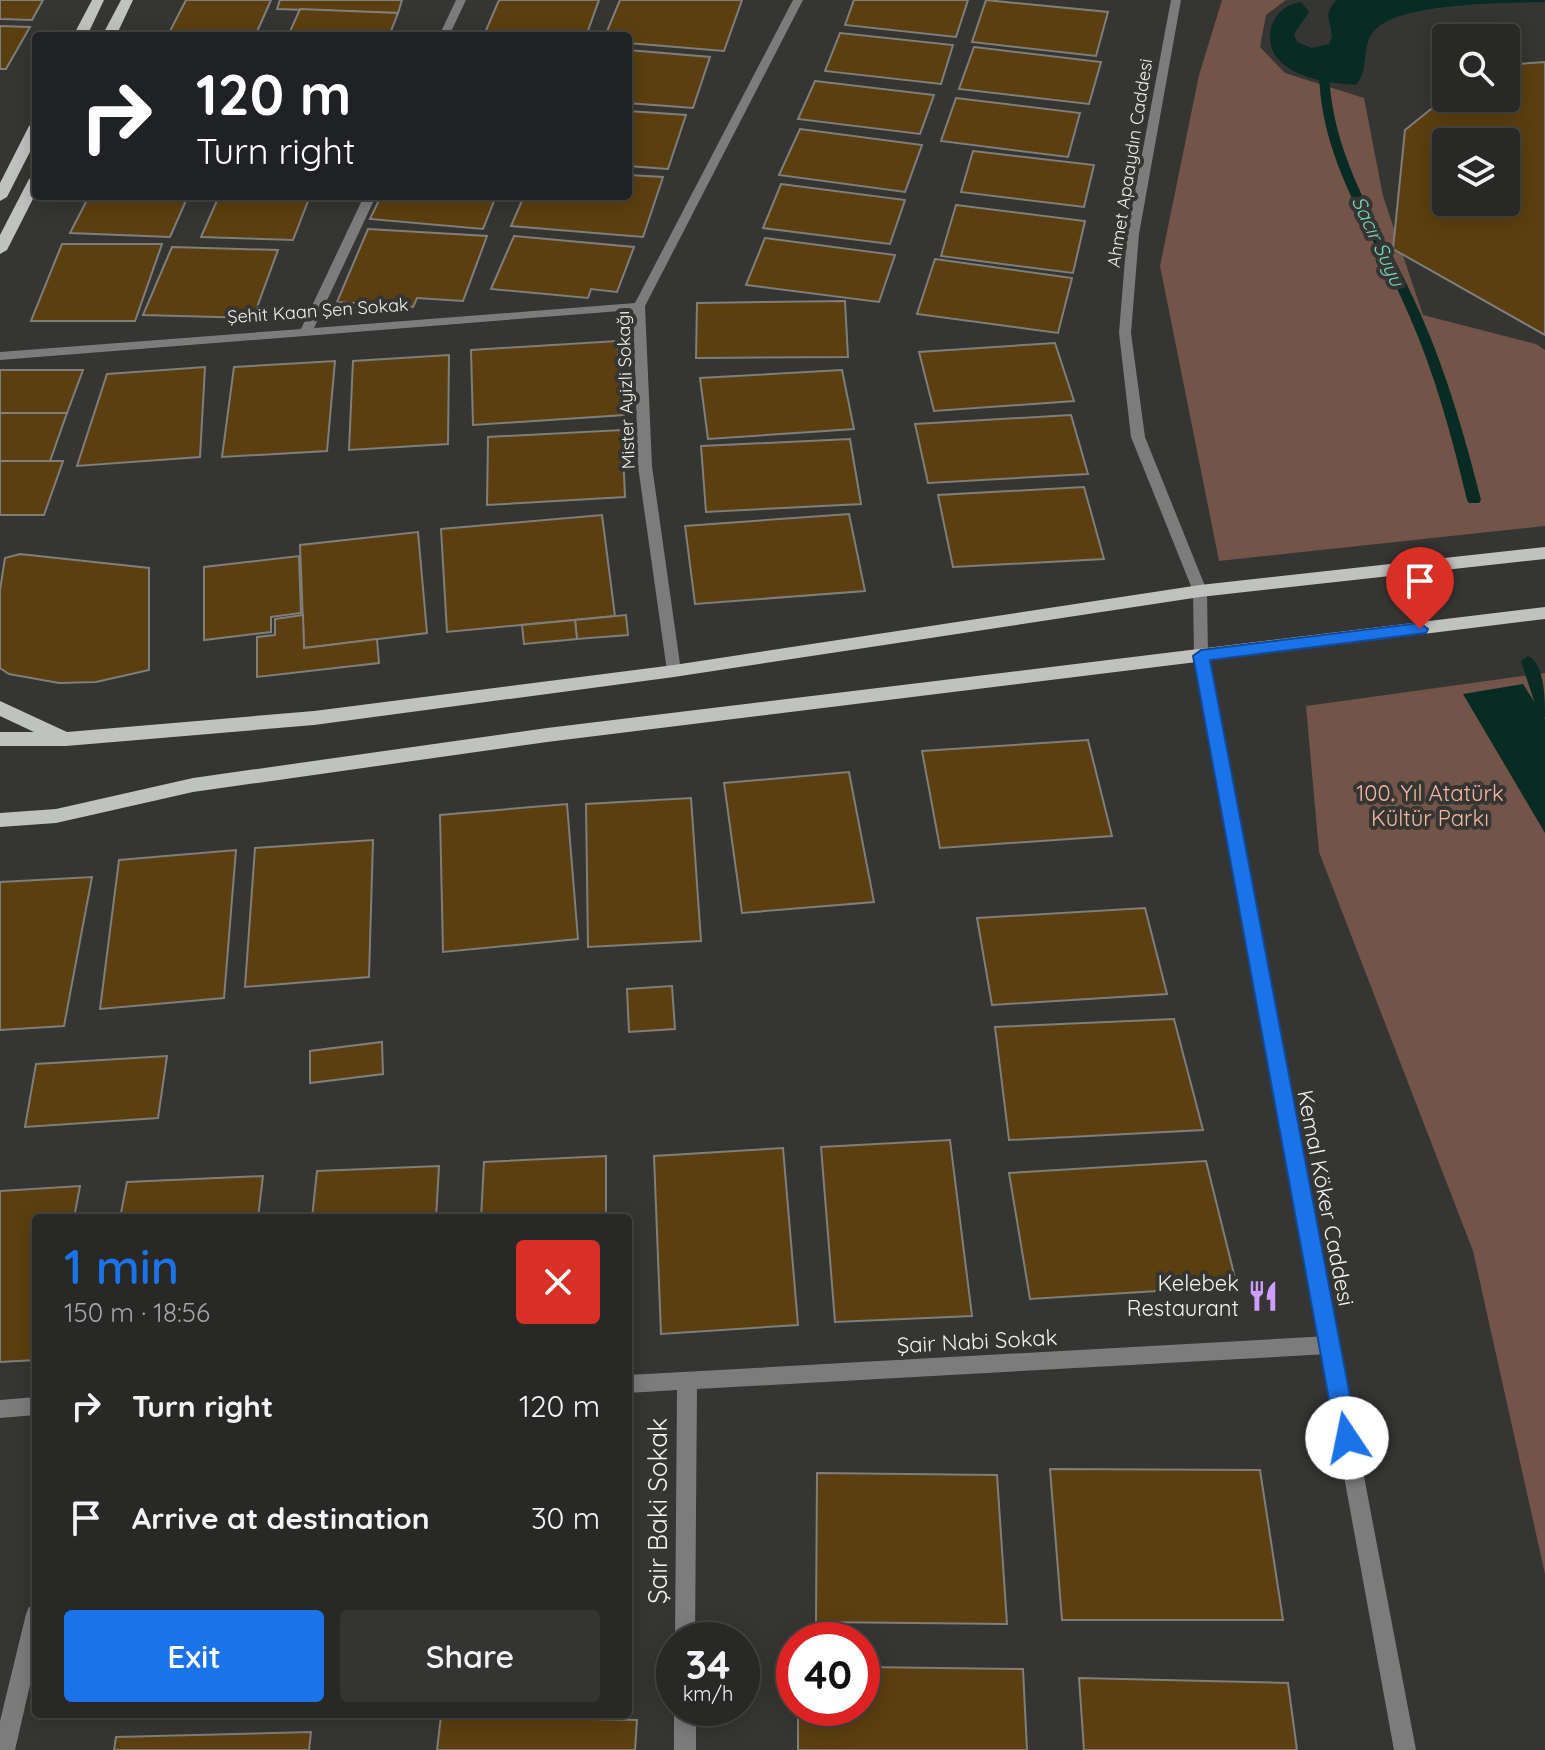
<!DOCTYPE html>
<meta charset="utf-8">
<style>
:root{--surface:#282826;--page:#343432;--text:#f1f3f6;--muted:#a5a6a7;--line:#444443;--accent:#1a73e8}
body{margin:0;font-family:Quicksand,sans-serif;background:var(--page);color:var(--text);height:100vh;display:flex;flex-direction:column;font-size:30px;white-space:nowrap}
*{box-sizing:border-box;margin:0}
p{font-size:26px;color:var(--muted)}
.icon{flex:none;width:44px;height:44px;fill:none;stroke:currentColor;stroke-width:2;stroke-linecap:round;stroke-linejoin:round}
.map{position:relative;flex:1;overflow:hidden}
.side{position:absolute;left:32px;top:1214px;width:600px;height:504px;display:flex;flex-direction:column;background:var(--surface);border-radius:8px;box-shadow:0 4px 20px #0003,0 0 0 2px var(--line)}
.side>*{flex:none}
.hud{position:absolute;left:32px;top:32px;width:600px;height:168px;border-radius:8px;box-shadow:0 4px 20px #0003,0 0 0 2px var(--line);background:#202124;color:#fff;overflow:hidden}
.controls{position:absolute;left:1432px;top:24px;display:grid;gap:16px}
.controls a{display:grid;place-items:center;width:88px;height:88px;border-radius:8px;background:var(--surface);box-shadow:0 4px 20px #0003,0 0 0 2px var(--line);font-size:40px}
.speed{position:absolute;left:656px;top:1622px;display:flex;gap:16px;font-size:40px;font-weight:700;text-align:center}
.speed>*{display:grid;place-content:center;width:104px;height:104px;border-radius:50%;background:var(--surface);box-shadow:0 4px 20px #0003,0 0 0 2px var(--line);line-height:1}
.speed small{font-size:20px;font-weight:400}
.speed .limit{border:12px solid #d22;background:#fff;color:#111}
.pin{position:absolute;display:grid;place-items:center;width:68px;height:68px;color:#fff;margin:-82px -34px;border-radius:50% 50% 50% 0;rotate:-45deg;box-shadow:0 0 8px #0007}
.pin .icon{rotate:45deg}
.me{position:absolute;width:88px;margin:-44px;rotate:349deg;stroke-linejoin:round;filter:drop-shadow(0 0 6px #0008)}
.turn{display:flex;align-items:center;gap:28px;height:168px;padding:0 32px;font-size:36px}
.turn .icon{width:104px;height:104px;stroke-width:2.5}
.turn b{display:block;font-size:56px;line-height:68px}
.round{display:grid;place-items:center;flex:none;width:84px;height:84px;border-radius:8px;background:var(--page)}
.head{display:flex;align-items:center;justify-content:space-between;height:136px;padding:0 32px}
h1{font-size:48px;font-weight:600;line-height:60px;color:var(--accent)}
.cta{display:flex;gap:16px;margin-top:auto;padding:16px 32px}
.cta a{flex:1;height:92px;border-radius:8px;background:var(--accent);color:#fff;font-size:32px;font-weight:600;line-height:92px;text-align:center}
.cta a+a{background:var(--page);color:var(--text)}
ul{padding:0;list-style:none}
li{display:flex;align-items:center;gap:24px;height:112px;padding:0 32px}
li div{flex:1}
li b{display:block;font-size:30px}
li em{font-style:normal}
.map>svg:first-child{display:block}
.green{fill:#725448}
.water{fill:#082b23}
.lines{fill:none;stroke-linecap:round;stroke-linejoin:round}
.stream{fill:#082b23;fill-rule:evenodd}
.building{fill:#5b3f10;stroke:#7f7e7b;stroke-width:2;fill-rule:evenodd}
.minor{fill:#7b7c7b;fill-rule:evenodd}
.tertiary{fill:#7b7c7b;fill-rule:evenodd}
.primary{fill:#c0c2c0;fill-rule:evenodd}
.route{fill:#1a73e8;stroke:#114b97;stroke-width:2}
.labels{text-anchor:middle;stroke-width:8;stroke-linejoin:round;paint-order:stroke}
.far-street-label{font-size:18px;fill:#f1f1ef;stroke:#353533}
.far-water-label{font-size:20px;font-style:italic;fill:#73d6bb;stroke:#353533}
.park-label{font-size:22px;fill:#f6b89d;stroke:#353533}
.street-label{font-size:22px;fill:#f1f1ef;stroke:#353533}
.poi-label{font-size:22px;fill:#f1f1ef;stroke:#353533;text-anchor:end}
.near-street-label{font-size:26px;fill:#f1f1ef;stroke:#353533}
</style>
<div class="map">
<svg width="1545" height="1750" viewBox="0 0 1545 1750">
<rect width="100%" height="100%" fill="#353533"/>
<g class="green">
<path d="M1222,0H1286L1266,15L1260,47L1285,73L1364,98L1383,196L1423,315L1536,344L1545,350V526L1219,561L1160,266L1199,75Z"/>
<path d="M1545,673V1574L1473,1251L1319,852L1306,706Z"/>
</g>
<g class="water">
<path d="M1337,0H1545V2C1507,3 1402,2 1376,29C1359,45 1371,68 1356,85C1332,83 1303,80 1283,64C1259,44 1270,6 1301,2L1309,12L1294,34L1297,42L1312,48L1329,44L1332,37C1331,20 1322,14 1337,0Z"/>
<path d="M1523,684L1545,719V833L1463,694Z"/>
</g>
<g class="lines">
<g class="stream">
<path d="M1324,57L1329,60C1327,157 1384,229 1421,315C1447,374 1465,437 1481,500L1479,503H1469L1467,500C1452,437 1435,374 1409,315C1372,229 1316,157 1319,60Z"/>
<path d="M1528,656C1545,664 1545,700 1545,718L1538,713L1521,661Z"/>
</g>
</g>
<g class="building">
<path d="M0,0H43L32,20L0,19Z"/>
<path d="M186,0H271L256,34L170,31Z"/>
<path d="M280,0H402L398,13L277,9Z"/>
<path d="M499,0H599L586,36L484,35Z"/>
<path d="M620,0H742L724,51L628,43V36H605Z"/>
<path d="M854,0H968L956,37L845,25Z"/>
<path d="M986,0L1108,12L1096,56L972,42Z"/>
<path d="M300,9L398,13L389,36H288Z"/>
<path d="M0,26L30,27L6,69H0Z"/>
<path d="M840,33L953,45L941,84L825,71Z"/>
<path d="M974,47L1101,62L1089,104L959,89Z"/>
<path d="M628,50L710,57L693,108L628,103Z"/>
<path d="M1545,62V335L1393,249L1405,130L1446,97L1506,98V65ZM1446,142H1506V202H1446Z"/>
<path d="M815,81L934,95L920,134L798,119Z"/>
<path d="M956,98L1080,113L1068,157L941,141Z"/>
<path d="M628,111L686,115L668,169L628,166Z"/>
<path d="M800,129L922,145L905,192L779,175Z"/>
<path d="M973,151L1094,165L1084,207L961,192Z"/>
<path d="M628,175L663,177L643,237L511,226L524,196H628Z"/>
<path d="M781,184L905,200L890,244L763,228Z"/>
<path d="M89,196H188L170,237L70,233Z"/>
<path d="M219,196H310L293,240L201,237Z"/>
<path d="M381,196H496L483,229L370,219Z"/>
<path d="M956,205L1085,221L1073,273L941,256Z"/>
<path d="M368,229L487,236L463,301L417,298L413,307L337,302Z"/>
<path d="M514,236L634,247L617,292L591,289L588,298L491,289Z"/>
<path d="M765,238L895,255L879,302L746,285Z"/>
<path d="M62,244H162L135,321H31Z"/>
<path d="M172,247L278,250L253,318L143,315Z"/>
<path d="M935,259L1072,278L1058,333L917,314Z"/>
<path d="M845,301L848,357L696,358L697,303Z"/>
<path d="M617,341L624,415L473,425L471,350Z"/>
<path d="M1055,343L1074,401L934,411L919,352Z"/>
<path d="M449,355L448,444L349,450L353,361Z"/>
<path d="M335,361L327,451L222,457L234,367Z"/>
<path d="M205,367L200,457L77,466L107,374Z"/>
<path d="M0,370H83L67,413H0Z"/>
<path d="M842,370L854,429L708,439L700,378Z"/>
<path d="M0,413H67L50,461H0Z"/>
<path d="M1071,415L1088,474L928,483L915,424Z"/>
<path d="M622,430L625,497L487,505L488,437Z"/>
<path d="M850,439L861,504L706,512L701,446Z"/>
<path d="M0,461H63L44,515H0Z"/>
<path d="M1084,487L1104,559L953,567L938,495Z"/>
<path d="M849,514L865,591L695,604L685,526Z"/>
<path d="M602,515L615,616L447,632L441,529Z"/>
<path d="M418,532L427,633L304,648L300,545Z"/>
<path d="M20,554L149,568V670L96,682L59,683L9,674L0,668V590L5,558Z"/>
<path d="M299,556L301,613L271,617V632L204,640V567Z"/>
<path d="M303,615L304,648L377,639L379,663L257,677V637L275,635V619Z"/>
<path d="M626,615L628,635L577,639L575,620Z"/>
<path d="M575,620L577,639L524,644L522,625Z"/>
<path d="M1088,740L1112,836L940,848L922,751Z"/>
<path d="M849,772L874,902L742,913L724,783Z"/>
<path d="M691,798L701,941L588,947L586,804Z"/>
<path d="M567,804L578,939L443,952L440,815Z"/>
<path d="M373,840L369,977L245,987L255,848Z"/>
<path d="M236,850L224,998L100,1009L119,860Z"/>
<path d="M92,877L64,1026L0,1030V882Z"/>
<path d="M1145,908L1167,994L992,1005L977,918Z"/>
<path d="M672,986L675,1029L629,1032L627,989Z"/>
<path d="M1174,1019L1203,1130L1009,1140L995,1027Z"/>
<path d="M382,1042L383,1074L310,1083V1051Z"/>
<path d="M167,1056L158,1118L25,1127L36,1064Z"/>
<path d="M950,1140L972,1316L835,1322L821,1147Z"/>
<path d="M783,1148L798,1325L661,1334L654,1156Z"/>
<path d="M606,1156V1218H481L484,1162Z"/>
<path d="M1206,1161L1237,1286L1030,1299L1009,1173Z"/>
<path d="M439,1166L436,1218H312L317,1171Z"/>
<path d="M263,1176L258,1218H120L127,1182Z"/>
<path d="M80,1186L74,1218H36V1360L0,1362V1191Z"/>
<path d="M1050,1469L1260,1470L1283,1620H1062Z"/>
<path d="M817,1473L997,1475L1007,1624L816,1622Z"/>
<path d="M862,1667L1023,1669L1027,1750H798V1708H862Z"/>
<path d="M1079,1678L1288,1683L1297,1750H1084Z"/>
<path d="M441,1716L637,1720L635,1750H437Z"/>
<path d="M311,1732L309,1750H114L116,1737Z"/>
</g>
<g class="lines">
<g class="minor">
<path d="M456,0H466L449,36H439Z"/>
<path d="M793,0H803L645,306L652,466L681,671L679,675H669L667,671L638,466L633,310L0,360V352L301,329L364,196H376L314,328L635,303Z"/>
<path d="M1329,1336L1336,1339L1339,1345L1336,1351L1329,1354L697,1389L695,1640H675L677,1390L628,1393V1375Z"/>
<path d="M36,1397V1415L0,1418V1400Z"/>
<path d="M36,1604V1659L15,1750H0V1721L26,1614L29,1607Z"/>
<rect x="674" y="1708" width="22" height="42"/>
</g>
<path class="tertiary" d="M1171,0H1181L1139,234L1131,333L1145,437L1207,591L1208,656L1416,1750H1394L1194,656L1193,591L1131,437L1119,333L1127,234Z"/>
<g class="primary">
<path d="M92,0H104L87,36H73Z"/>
<path d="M121,0H133L116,36H102Z"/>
<path d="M36,122V140L7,197L0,201V183L29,126Z"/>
<path d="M36,175V193L7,250L0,254V235L29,179Z"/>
<path d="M1545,547V559L1200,597L674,677L314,725L66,746H0V732H34L0,716V701L67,732L314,711L674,665L1200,585Z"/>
<path d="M1545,607V619L547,742L193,792L56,823L0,827V813L56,809L193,778L547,728Z"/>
</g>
</g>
<path class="route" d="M1420,623L1428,629L1426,633L1210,660L1358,1438L1355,1446L1347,1449L1339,1446L1336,1438L1193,656L1201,650Z"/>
<defs>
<symbol id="restaurant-bare" viewBox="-9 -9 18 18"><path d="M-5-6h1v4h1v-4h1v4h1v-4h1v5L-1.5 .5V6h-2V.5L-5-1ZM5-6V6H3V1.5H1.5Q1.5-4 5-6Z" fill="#d09dff" stroke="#353533" stroke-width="2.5" paint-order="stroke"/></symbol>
</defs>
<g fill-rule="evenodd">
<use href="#restaurant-bare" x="1241" y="1274" width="44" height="44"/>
</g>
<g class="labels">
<g class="far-street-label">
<text transform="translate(1130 163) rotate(-81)" y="6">Ahmet Apaaydın Caddesi</text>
<text transform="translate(318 311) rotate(-4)" y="6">Şehit Kaan Şen Sokak</text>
<text transform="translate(626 390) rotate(-92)" y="6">Mister Ayizli Sokağı</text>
</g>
<g class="far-water-label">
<text transform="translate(1378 241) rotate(65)" y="7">Sacır Suyu</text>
</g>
<g class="park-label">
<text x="1430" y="801">100. Yıl Atatürk<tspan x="1430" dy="25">Kültür Parkı</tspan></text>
</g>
<g class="street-label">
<text transform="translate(1326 1198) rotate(79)" y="8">Kemal Köker Caddesi</text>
<text transform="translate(977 1341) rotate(-3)" y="8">Şair Nabi Sokak</text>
</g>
<g class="poi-label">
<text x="1239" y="1291">Kelebek<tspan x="1239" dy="25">Restaurant</tspan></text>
</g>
<g class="near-street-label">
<text transform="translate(658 1511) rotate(-90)" y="9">Şair Baki Sokak</text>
</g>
</g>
</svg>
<div class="controls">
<a><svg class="icon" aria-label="search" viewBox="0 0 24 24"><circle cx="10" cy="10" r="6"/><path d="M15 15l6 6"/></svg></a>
<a><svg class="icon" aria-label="layers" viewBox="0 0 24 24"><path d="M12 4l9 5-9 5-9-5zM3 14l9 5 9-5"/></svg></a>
</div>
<div class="speed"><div>34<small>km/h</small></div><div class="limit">40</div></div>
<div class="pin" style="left:1420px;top:629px;background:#d93025"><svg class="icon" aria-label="arrive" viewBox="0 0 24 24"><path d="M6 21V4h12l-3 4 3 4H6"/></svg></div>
<svg class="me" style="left:1347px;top:1438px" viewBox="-20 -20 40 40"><circle r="19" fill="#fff"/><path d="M0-13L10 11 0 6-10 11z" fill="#1a73e8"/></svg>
<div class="hud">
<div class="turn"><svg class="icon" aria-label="right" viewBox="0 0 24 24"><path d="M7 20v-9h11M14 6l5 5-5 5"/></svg><div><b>120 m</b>Turn right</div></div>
</div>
<section class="side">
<div class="head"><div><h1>1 min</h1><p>150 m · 18:56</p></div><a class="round" style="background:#d93025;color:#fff"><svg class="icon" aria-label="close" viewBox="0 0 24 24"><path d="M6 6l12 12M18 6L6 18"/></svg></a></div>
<ul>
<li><svg class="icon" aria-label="right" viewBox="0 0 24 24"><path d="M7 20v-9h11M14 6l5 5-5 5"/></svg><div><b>Turn right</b></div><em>120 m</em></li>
<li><svg class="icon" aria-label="arrive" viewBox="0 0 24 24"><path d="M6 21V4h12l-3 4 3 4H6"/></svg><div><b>Arrive at destination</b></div><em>30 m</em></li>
</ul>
<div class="cta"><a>Exit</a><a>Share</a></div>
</section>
</div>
